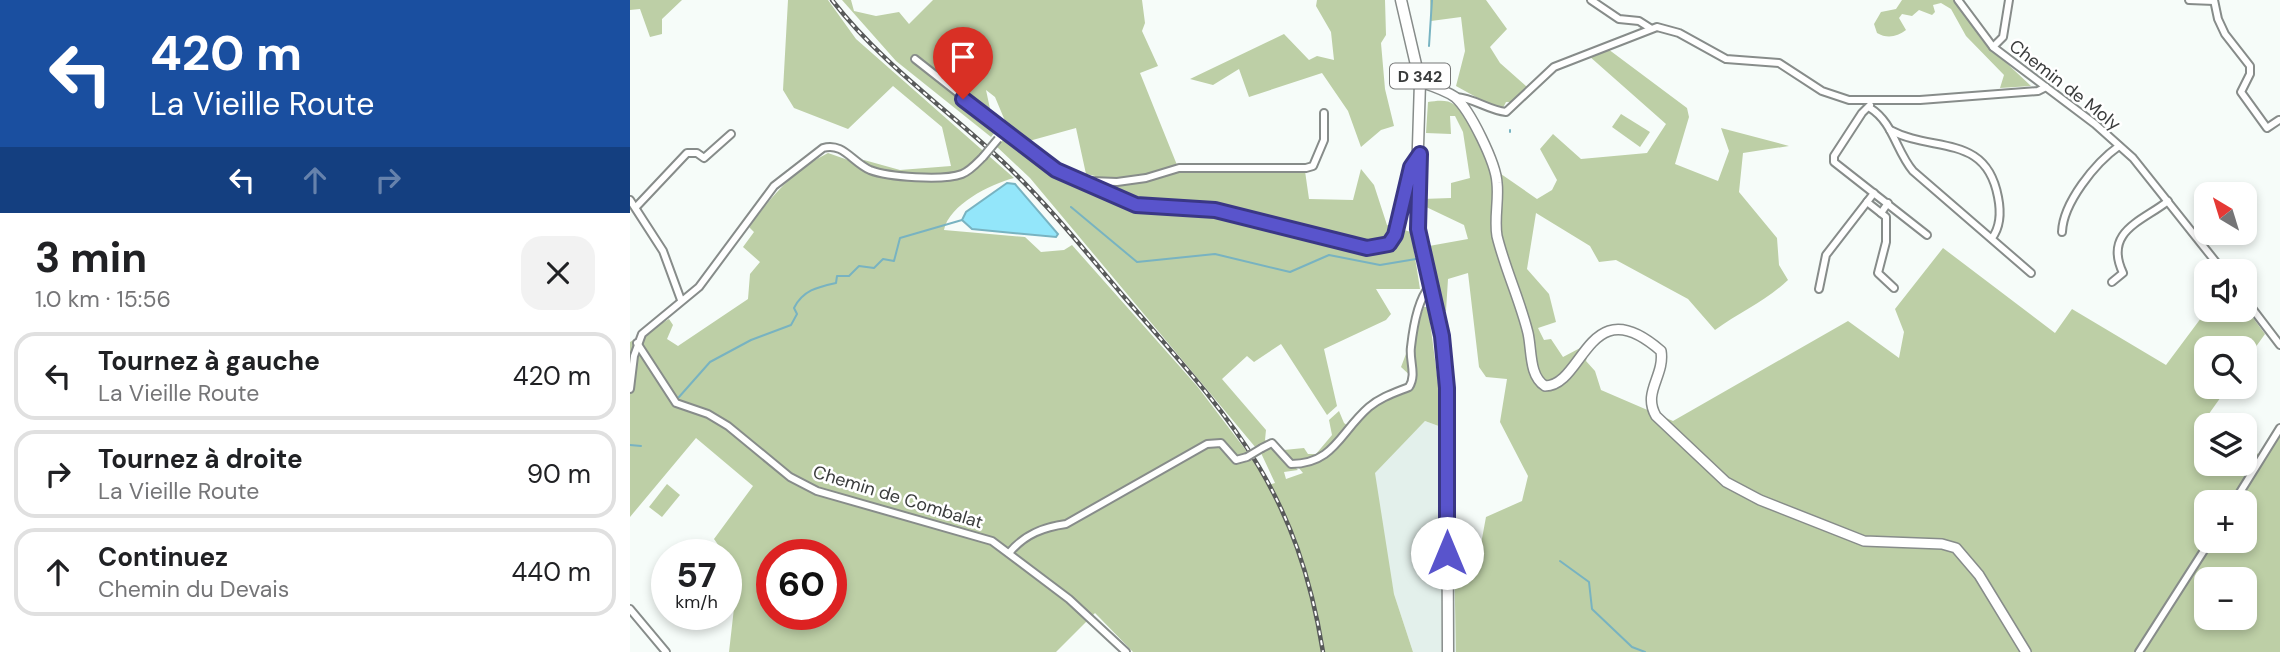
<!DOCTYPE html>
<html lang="fr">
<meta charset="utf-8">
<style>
:root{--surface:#fff;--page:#f2f2f2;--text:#202124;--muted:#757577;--line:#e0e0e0}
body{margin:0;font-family:"DM Sans",sans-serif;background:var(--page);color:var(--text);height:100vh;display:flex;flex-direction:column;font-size:26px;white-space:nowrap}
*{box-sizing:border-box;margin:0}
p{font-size:23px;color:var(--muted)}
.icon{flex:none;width:38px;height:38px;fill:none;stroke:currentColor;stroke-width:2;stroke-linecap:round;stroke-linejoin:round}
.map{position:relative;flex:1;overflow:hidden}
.drawer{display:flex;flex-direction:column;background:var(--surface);width:630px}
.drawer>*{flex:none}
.banner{background:#1a4fa0;color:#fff;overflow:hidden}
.needle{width:46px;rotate:322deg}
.controls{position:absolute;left:1564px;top:182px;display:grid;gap:14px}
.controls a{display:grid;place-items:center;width:63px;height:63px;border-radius:14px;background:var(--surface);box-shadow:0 4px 10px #0003;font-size:35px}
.speed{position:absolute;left:21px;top:539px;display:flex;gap:14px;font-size:35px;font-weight:700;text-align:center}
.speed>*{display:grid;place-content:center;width:91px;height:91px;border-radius:50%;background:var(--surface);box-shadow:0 4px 10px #0003;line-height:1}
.speed small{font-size:18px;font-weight:400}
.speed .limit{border:10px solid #d22;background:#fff;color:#111}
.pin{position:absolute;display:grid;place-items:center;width:60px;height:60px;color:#fff;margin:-72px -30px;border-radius:50% 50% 50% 0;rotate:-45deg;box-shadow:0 0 7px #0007}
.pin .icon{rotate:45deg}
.me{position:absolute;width:77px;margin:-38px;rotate:0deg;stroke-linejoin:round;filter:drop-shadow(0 0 5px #0008)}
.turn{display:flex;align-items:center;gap:24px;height:147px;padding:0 35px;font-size:32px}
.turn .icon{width:91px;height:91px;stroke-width:2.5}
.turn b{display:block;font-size:49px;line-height:60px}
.lanes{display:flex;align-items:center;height:66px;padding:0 35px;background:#0003;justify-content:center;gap:35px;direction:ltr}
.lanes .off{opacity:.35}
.round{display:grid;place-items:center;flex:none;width:74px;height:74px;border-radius:21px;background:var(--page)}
.head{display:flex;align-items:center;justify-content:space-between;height:119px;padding:0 35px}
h1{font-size:42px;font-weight:700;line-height:52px}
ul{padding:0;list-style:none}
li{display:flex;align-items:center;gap:21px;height:88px;margin:0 14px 10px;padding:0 21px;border:4px solid var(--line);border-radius:21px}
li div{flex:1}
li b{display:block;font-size:26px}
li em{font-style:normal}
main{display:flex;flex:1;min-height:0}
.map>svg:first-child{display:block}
.built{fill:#e3f0eb}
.green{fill:#bdcfa6;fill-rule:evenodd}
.water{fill:#93e6fa;stroke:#78b3c1;stroke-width:2}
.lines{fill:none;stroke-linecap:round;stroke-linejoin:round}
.stream{stroke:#78b3c1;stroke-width:2}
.street-casing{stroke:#878c8a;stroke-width:10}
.secondary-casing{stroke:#878c8a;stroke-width:12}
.primary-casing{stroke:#878c8a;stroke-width:13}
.street{stroke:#fff;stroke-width:6}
.secondary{stroke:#fff;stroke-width:9}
.primary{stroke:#fff;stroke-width:10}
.rail-casing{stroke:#585a5a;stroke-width:4.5}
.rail{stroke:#fff;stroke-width:2;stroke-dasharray:5;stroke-linecap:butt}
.street-bridge-casing{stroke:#878c8a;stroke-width:10;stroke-linecap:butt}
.street-bridge{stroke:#fff;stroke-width:6}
.route-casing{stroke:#3a3785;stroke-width:18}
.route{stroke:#5954cc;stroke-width:12}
.labels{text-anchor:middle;stroke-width:5;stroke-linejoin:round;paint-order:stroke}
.shield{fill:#fff;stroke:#757676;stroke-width:2}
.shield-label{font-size:16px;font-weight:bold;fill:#3a3c3c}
.street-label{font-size:18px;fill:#3a3c3c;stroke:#fff}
</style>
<main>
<section class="drawer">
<div class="banner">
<div class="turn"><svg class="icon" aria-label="left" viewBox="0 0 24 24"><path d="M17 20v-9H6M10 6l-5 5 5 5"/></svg><div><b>420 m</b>La Vieille Route</div></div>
<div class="lanes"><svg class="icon" aria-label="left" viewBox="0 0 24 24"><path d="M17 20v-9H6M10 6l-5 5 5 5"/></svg><svg class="icon off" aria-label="ahead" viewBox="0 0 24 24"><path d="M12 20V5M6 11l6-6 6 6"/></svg><svg class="icon off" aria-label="right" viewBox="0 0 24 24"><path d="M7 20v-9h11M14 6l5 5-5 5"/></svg></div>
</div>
<div class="head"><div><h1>3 min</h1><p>1.0 km · 15:56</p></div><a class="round"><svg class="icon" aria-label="close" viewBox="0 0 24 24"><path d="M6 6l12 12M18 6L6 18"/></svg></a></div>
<ul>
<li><svg class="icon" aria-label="left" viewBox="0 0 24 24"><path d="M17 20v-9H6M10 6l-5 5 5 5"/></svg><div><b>Tournez à gauche</b><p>La Vieille Route</p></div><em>420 m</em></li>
<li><svg class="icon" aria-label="right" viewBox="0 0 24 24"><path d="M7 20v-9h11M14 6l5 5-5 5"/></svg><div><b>Tournez à droite</b><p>La Vieille Route</p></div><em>90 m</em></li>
<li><svg class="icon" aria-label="ahead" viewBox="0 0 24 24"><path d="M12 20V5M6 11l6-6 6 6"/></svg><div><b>Continuez</b><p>Chemin du Devais</p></div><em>440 m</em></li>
</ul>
</section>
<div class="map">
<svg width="1650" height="652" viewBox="0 0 1650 652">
<rect width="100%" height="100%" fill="#f6fcf9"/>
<path class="built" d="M795,421L814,428V556L824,555L826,652H783L764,594L741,481L745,472Z"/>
<g class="green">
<path d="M0,0H52L32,19V34L20,37L10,9L0,10Z"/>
<path d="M158,0H198L226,39L384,178C360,184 319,205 314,230L395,237L411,252L434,250L442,245L567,386L618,453L615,456L618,461L623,459L638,485L645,483L631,453L635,451L632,446L626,448L400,178L366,146L373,140L387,142L416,167L462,188L465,176L456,174L446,128L399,141L378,128L365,97L356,90L365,132L361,137L266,61L212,0H221L224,11L246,16L269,12L279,24L303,0H512L515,23L512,31L528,66L510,73L547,165L653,164L675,171L679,199L723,200L731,169L744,185L757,225L781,232L790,289H746L761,314L756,320L694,349L707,406L697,415L651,344L624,362L617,356L592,379L636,430L635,440L668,470L654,472L656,479L673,473L654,450L674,448L678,454H686L702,435L699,420L709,411L714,423L722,429C731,419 740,408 751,401C763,393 773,389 784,379L771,367L794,307H798L814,428L795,421L745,473L764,594L783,652H503L465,613L426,652H99L108,573L84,539L123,486L66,438L0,517V342L39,319L43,325L37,339L48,346L118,299L120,274L130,262L113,247L124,232L119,227C141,197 163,170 198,153L218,160L229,168L234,160L270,170L321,166L312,127L263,86L218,129L164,108L153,90ZM142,555H201V614H142Z"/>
<path d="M687,0H755L756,35L751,43L755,89L764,126L751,130L731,147L718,111L692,73L619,97L609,69L583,85L560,79L654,34L679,60L687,56L704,60L701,32L686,6Z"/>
<path d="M800,0H856L877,29L860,47L870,63L897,87L884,102H876L873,108L864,107L826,86L835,51L831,17L801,21Z"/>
<path d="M1272,0H1324L1352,40L1401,86L1370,88L1374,75L1336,36L1321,9L1311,3L1303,5L1305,12L1302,15L1289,10L1282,16L1272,14L1269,18L1276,30C1267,37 1257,39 1247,33L1244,24L1251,12L1266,9Z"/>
<path d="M978,49L1057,108L1059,117L1045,164L1088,181L1099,151L1091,128L1159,146L1113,153L1109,192L1147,238L1149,265L1158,280C1136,301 1110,312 1085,330L1058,299L986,260L969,262L960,246L906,213L897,269L919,294L926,322L908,328L914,340L921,339L933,357L952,347H960L956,361L965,371L971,390L1043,421L1218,321L1269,358L1274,332L1265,309L1313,248L1425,333L1442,309L1536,365L1577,310H1615V307L1635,334L1615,362V348H1577V387H1598L1576,418L1586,425H1577V464H1615V445L1634,458L1650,433V652H826L824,555L851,544L856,517L892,501L898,476L870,422L877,379L856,377L849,367L838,273L818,279L816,311L812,314L801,270L799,246L838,239L834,225L792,205V199L821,198V183L840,178L833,132L825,116H820L821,134L796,133L798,102C807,101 817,99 825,105C844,116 853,154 862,174H871L907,199L922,190L927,180L910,149L923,134L951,159L1017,153L1036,124L959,56ZM1577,502H1615V541H1577ZM1577,579H1615V618H1577Z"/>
<path d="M991,114L1020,132L1010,147L982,127Z"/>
<path d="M37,484L50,495L32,517L19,507Z"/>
</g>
<path class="water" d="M377,183L385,184L428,234L426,237L342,229L332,220L336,212Z"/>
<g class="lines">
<g class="stream">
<path d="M799,46L802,0"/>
<path d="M880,132V130"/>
<path d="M441,207L507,262L585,254L660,272L699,255L750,265L786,259"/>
<path d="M49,397L80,362L121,340L161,325L167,314L164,308C173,290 188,287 206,283L207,276H219L229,266L244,268L253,259L264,261L270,238L332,220"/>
<path d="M0,445L11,446"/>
<path d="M930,561L959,582L962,609L1002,647L1015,652"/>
</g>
<defs>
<g id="street">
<path d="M961,0L989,19L1009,21L1020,28"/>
<path d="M1328,0L1363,47L1465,124L1503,158L1593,271"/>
<path d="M1559,0L1584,1"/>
<path d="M1584,0L1588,19L1595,34L1620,66V74L1611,92L1637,128L1649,120"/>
<path d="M1363,47L1373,37L1379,0"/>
<path d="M285,59L426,170L506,205L585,210L749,248L759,244L765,235L781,167L786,158"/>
<path d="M826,97C844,98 858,110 876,112L924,67L1027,27L1049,33L1096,59L1149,63L1192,91L1219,100H1290L1408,91L1416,87"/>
<path d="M1240,105L1232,113L1204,156V162L1297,235"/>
<path d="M1240,108C1263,122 1266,151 1283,171L1401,273"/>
<path d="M1260,130C1303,153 1356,133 1368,197C1371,212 1371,226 1362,238"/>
<path d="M461,181L487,182L516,178L549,168H676L683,166L694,140V113"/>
<path d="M0,200L33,251L51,300"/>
<path d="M1237,202L1251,213L1258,203"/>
<path d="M7,206L57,153H67L74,158L101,134"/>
<path d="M1251,213L1256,217V242L1248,273L1264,288"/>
<path d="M1432,232C1433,203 1465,163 1489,146"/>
<path d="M1482,282L1493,273C1473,231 1513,221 1538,201"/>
<path d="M1189,289L1196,255L1244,193"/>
<path d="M1615,299L1650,345"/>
<path d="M7,343L46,403L78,414L98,426L160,477L187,491L362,541L439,599L496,652"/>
<path d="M0,389L4,356L12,334L69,287L144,186L193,148C213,142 222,162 240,170C258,177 313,181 332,174C340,171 347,163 353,157"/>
<path d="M632,448L642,443L661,464C704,464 710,432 739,407C751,397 764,393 779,387C787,375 779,360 781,347C783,329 788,300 799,287"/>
<path d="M1604,502L1650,428"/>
<path d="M380,552C395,534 414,527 436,524L577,444L591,443L606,460L617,457"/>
<path d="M0,609L36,652"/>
<path d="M1509,652L1580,541"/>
</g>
<path id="secondary" d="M790,82C802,86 815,90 825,97C840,110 866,163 867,183C869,200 864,219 867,236C875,269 890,300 898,333C902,351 899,376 915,386C954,386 958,287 1031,351C1035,376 1012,392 1026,416L1096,482L1130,500L1234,541L1312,544L1326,548L1349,575L1396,652"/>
<path id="primary" d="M771,0L790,82L786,210L791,249L812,336L817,388L818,652"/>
</defs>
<use href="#street" class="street-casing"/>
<use href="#secondary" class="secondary-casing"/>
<use href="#primary" class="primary-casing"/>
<use href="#street" class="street"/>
<use href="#secondary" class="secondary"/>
<use href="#primary" class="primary"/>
<defs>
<path id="rail" d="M202,0C250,62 314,107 371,160C416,202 455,251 495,298C601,419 666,486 693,652"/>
</defs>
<use href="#rail" class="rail-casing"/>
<use href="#rail" class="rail"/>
<defs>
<g id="street-bridge">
<path d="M353,157L368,139"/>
<path d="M617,457L632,448"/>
</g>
</defs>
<use href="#street-bridge" class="street-bridge-casing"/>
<use href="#street-bridge" class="street-bridge"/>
</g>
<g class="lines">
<defs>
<path id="route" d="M333,99L426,170L506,205L585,210L737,248L759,244L765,235L781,167L790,154L788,229L812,336L817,388V553"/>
</defs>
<use href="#route" class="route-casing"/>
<use href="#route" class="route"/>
</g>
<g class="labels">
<rect class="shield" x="760" y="63.5" width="60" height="25" rx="5"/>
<g class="shield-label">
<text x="790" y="82">D 342</text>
</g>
<g class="street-label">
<text transform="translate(1435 85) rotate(38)" y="6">Chemin de Moly</text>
<text transform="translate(268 497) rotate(17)" y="6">Chemin de Combalat</text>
</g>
</g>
</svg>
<div class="controls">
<a><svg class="needle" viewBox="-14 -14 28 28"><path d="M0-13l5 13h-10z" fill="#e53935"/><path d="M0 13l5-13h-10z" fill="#757577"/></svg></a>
<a><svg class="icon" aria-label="sound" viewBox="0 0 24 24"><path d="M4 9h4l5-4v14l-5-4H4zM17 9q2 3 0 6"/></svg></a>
<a><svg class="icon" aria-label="search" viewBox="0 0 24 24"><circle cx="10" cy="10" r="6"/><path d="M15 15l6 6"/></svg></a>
<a><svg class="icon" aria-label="layers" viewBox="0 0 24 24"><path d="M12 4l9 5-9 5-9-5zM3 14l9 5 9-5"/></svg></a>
<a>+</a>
<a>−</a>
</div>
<div class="speed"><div>57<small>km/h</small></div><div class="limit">60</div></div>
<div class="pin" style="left:333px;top:99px;background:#d93025"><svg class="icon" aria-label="arrive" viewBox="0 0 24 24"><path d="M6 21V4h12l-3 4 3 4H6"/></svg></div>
<svg class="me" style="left:817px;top:553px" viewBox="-20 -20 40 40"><circle r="19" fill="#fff"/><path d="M0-13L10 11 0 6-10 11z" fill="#5954cc"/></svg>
</div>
</main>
